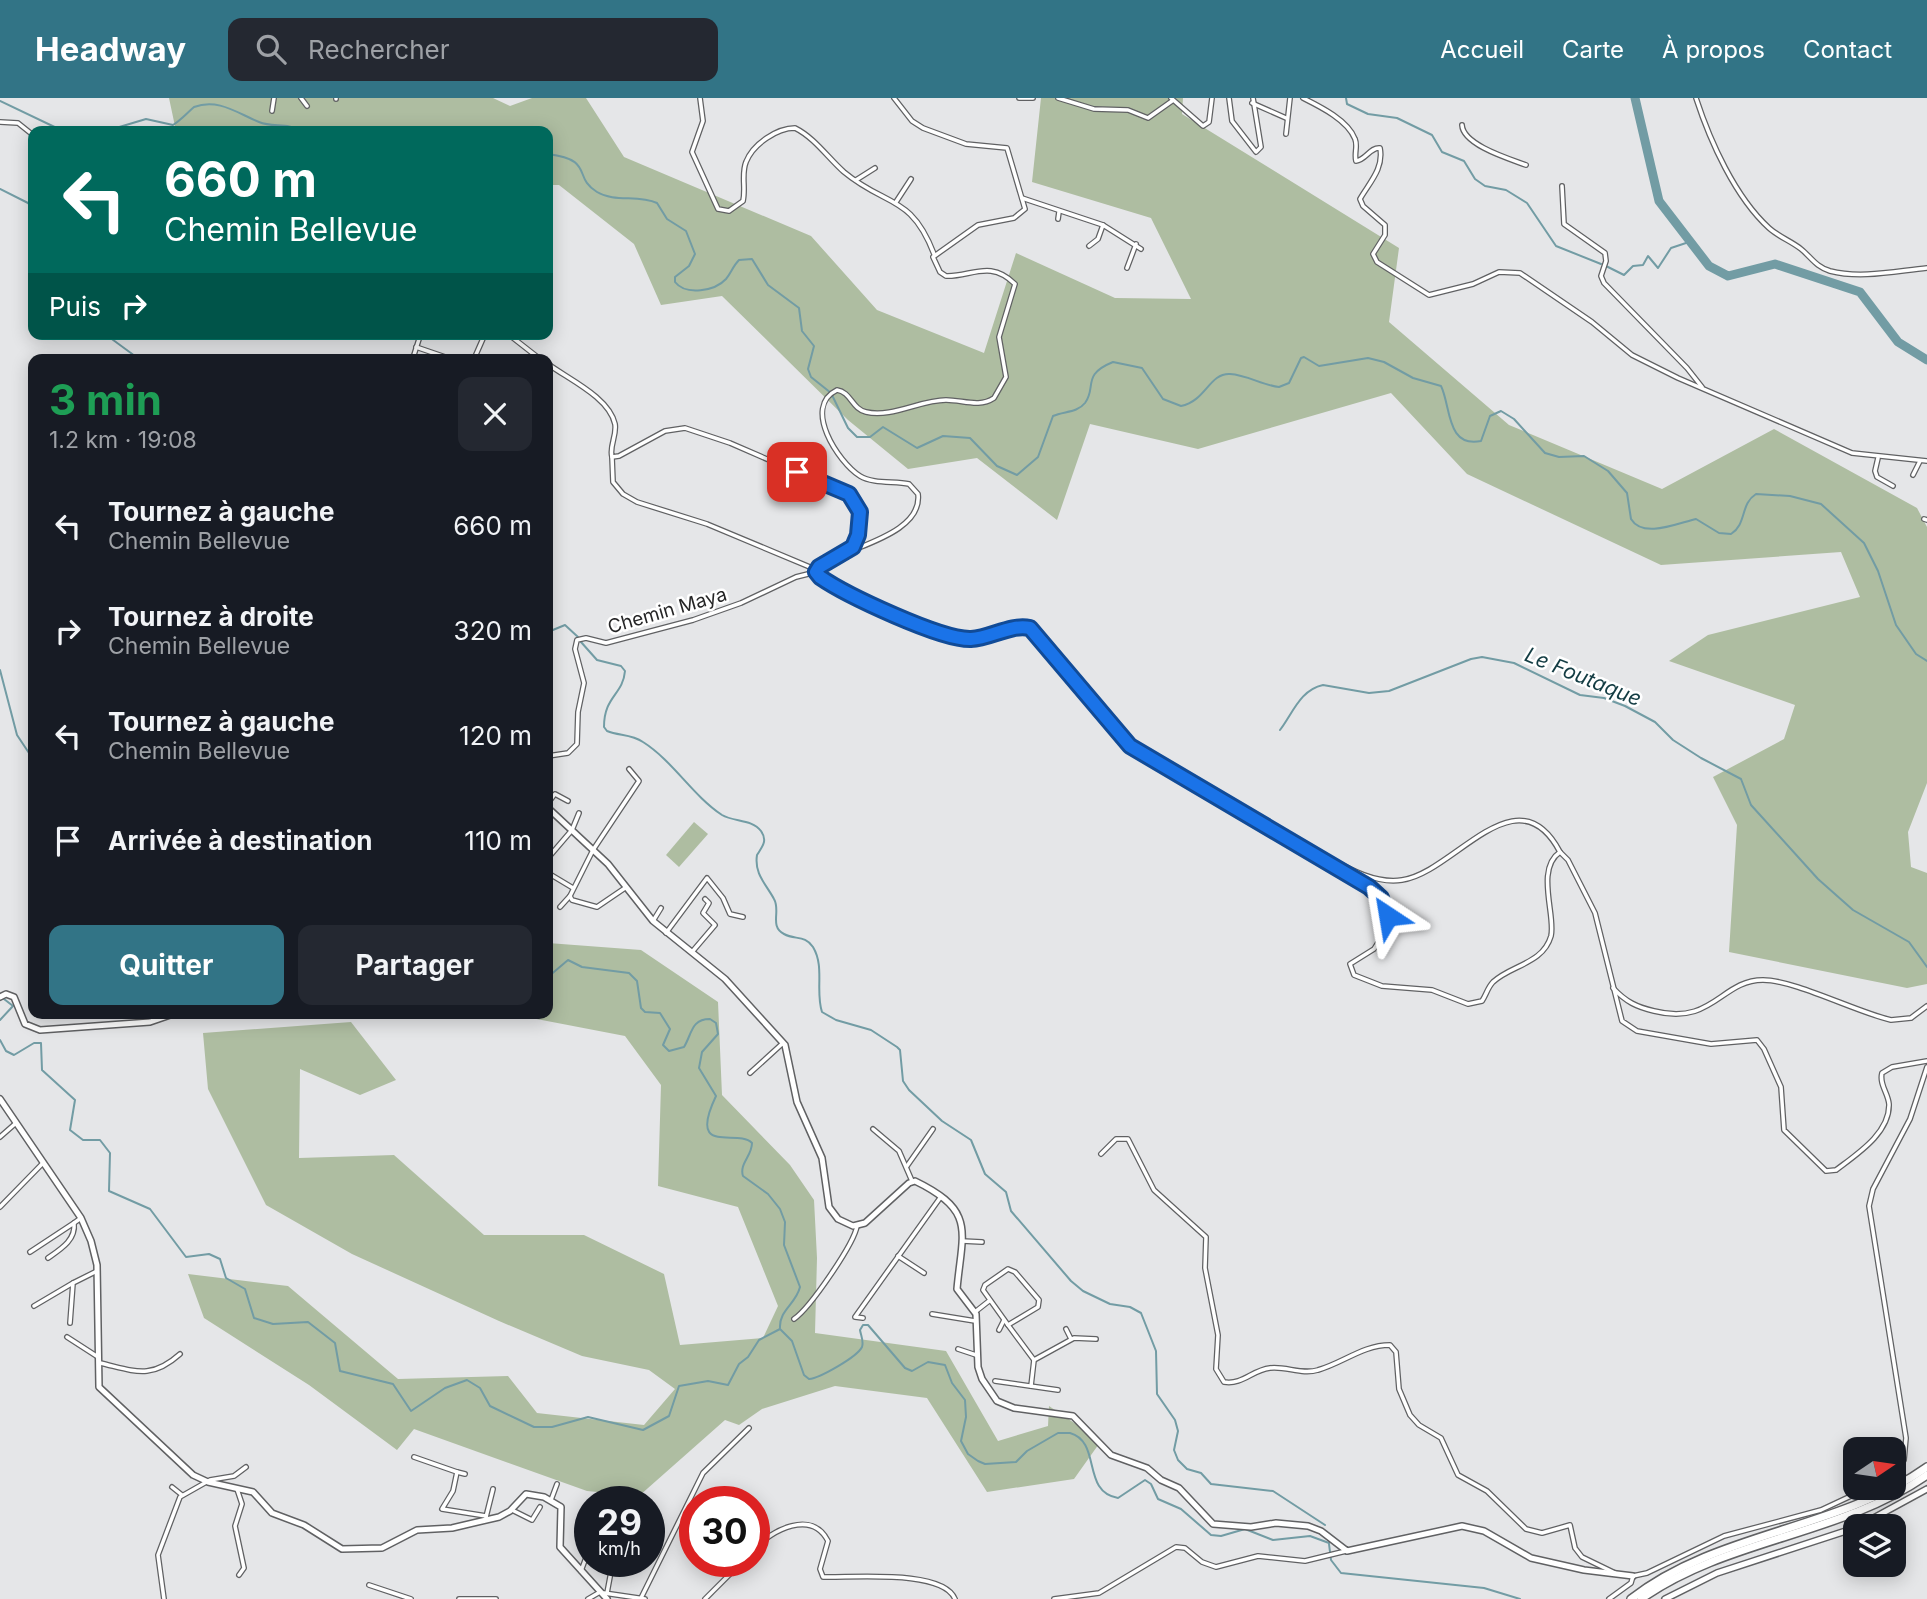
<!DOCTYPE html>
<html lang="fr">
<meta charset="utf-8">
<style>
:root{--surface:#171b24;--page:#242831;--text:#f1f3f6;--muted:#9ea1a6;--accent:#327486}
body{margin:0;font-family:Inter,sans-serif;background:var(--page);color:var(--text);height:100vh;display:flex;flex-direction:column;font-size:26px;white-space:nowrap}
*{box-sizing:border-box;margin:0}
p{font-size:23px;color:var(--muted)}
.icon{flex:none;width:38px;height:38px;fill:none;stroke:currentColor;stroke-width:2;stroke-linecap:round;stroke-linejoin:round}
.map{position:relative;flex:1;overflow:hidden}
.details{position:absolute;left:28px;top:256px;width:525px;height:665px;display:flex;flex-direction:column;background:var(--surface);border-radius:14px;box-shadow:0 4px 18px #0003}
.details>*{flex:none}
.top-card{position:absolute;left:28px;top:28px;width:525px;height:214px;border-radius:14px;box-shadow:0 4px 18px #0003;background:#00695c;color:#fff;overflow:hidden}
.needle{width:46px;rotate:77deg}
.tools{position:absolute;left:1843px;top:1339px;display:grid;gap:14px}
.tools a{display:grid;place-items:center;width:63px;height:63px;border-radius:14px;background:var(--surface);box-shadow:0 4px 18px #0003;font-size:35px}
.speed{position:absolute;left:574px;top:1388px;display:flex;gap:14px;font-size:35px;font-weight:700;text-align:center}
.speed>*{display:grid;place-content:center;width:91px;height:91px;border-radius:50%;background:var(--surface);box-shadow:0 4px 18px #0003;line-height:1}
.speed small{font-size:18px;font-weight:400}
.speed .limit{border:10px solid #d22;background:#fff;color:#111}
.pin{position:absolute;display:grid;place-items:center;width:60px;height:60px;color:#fff;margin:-30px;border-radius:14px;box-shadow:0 4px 10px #0006}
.me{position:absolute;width:77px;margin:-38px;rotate:327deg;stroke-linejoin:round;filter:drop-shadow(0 0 5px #0008)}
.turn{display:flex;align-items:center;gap:24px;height:147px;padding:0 21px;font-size:32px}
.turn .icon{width:91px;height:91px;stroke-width:2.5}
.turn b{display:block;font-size:49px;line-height:60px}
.then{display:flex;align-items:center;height:66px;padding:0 21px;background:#0003;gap:14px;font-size:26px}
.round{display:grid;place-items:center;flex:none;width:74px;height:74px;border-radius:14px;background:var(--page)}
.headline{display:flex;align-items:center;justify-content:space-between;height:119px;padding:0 21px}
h1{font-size:42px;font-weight:700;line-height:52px;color:#1e9e55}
.action{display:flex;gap:14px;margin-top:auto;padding:14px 21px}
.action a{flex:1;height:80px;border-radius:14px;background:var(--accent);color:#fff;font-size:28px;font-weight:700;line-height:80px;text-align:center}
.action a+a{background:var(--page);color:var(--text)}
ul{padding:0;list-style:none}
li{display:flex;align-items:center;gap:21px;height:105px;padding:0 21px}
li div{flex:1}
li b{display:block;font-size:26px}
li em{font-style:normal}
header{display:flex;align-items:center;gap:42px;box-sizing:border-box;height:98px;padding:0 35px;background:var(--accent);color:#fff}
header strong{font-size:33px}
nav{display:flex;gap:38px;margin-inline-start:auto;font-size:24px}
.search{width:490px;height:63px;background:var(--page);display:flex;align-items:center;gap:18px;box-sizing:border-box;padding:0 24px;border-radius:14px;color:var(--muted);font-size:26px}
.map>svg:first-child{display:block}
.green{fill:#aebda1}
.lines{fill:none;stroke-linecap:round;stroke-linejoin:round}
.stream{stroke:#729ca4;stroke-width:2}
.river{stroke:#729ca4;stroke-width:9}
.street-casing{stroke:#606163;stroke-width:6}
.secondary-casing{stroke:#606163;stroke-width:8}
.highway-casing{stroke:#606163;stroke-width:10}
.street{stroke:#fff;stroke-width:3.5}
.secondary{stroke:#fff;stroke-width:5}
.highway{stroke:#fff;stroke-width:7}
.route-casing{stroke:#114b97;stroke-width:18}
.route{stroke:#1a73e8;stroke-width:12}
.labels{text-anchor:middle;stroke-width:5;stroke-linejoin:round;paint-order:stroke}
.street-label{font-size:19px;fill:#252526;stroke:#fff}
.water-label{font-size:21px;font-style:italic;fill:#133c43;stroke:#fff}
</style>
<header>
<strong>Headway</strong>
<div class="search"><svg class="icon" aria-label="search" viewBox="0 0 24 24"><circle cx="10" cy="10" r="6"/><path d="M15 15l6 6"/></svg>Rechercher</div>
<nav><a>Accueil</a><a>Carte</a><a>À propos</a><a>Contact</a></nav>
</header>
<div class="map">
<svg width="1927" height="1501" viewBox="0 0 1927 1501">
<rect width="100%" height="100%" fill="#e5e6e8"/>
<g class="green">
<path d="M169,0H493L510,8L532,0H586L624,59L811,138L877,212L984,255L1016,155L1115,200L1191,201L1151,120L1032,84L1041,0H1183L1182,16L1399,150L1389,224L1509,327L1662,391L1774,331L1917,410L1927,429V685L1908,734L1911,769L1927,775V886L1907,890L1729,854L1737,727L1713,679L1784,641L1795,607L1669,563L1708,537L1860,499L1841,454L1661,467L1467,376L1391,295L1198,351L1090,326L1057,422L977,360L908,371L848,322L722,198L661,207L634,146L559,87H548V33H176Z"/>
<path d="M694,724L708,736L679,769L666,757Z"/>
<path d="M548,845L641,852L718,904L722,997L790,1067L814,1102L817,1160L815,1235L946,1253L998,1343L1048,1328L1049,1308L1101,1343L1074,1381L987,1394L927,1300L835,1288L762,1311L739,1327L725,1322L639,1398L587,1393L414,1331L397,1352L309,1287L204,1220L188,1176L288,1188L398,1281L508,1278L537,1315L644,1327L675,1291L649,1272L582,1258L499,1223L352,1156L266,1107L208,991L203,935L351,924L396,982L360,997L300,971L299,1060L394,1057L484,1137H584L664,1176L680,1247L763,1240L778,1208L738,1109L658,1088L661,987L625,938L521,918L519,915H548Z"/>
</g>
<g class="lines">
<g class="stream">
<path d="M1346,0L1347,6L1368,16L1397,20L1432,37L1442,54L1464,63L1475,81L1485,88L1506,92L1527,105L1556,148L1601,166"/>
<path d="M0,3L63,33"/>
<path d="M106,33L146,21L173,27C181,22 187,15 194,9C218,0 237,15 259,24C273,30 287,24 301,33"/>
<path d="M548,56C595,62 572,79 597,94C615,105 638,96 657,105L667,121L686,133L695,156L689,168L675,179V184C686,198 715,193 726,181C731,175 733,168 739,162L752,161L768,187L799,210L802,233L814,248L808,271L811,279L831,295L848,330L857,339H870L883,329L917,350L943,338L970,340L997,368L1017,377L1038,359L1053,318C1064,313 1077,315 1085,305C1097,289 1081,277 1113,264L1142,270L1163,301L1181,308C1206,303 1209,275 1230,276C1247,277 1262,287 1279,289L1289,285L1301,260L1304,259L1319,268L1368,260L1384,264L1413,280L1441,288C1451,308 1446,350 1481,343L1490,318L1501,313L1514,321L1545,355L1559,359L1584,358L1608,373L1627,395L1631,421C1643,441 1678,425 1696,421L1719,435L1731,436C1747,426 1740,406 1756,396L1790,398L1821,406L1864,445L1878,473L1896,527L1916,556L1927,563"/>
<path d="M0,91L28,105L33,112"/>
<path d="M1604,167L1624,177L1633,168L1643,167L1648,158L1658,170L1671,150L1689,144"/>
<path d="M105,236L139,261"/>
<path d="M548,534L565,527L578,539"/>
<path d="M581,544L597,562L621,568L625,573C623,597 604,598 604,629L607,633C619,638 631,636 643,644C673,663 692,697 722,717C734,724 752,721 761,733C768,743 762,749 757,757C754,776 766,786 774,801C781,813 769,828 784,836C795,842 805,837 813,849C825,869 815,893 822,914L836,922L871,932L897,949L900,952L903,983L909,992L942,1023L971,1042L985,1076L1006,1094L1011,1113L1071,1183L1083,1193L1110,1206L1130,1209L1141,1215L1156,1253L1157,1296L1175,1322L1178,1333L1174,1352L1178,1362L1187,1371L1201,1375L1211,1386L1273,1393L1325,1427"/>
<path d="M0,572L17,637L33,661"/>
<path d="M1280,632C1293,615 1300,592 1323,587L1369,595L1389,593L1471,561L1482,559L1514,565L1580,597L1604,600L1625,608L1655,624L1673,642L1701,660L1741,681L1751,707L1818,781L1853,812L1909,844L1927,869"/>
<path d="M548,879L568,862L582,869L629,875L637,883L641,910L645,914L660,915L670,931L663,947L669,953L684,949C692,936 691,921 710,921L716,925L718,936L702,954L699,970L716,998C687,1059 737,1030 752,1045C752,1058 739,1066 743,1078L768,1096L780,1111L785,1124L784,1147L800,1189C796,1206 779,1212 780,1230"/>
<path d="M0,922L13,908L4,901"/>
<path d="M0,942L6,953L14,957L34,945H41L42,972L75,1002L70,1032L83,1042H100L110,1055L109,1093L150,1111L186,1159L209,1156L220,1161L226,1180L245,1191L254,1220L273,1226L308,1224L335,1245L340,1273L393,1286L411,1313L445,1290L467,1282L480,1290L490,1308L534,1329H552L588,1319L643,1332L669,1318L679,1288L708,1283L728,1287L739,1266L748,1259L759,1242L780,1231L792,1243L804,1277L809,1281C820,1280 857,1259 862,1249C864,1243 861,1238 860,1232L863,1227H868L905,1270L912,1273L928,1264L945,1267L952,1285L965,1302L966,1319L961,1343L968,1356L978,1363L985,1366L1016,1364L1027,1353L1058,1335H1070C1102,1344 1081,1394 1118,1400L1145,1382L1151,1386L1158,1401L1181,1411L1211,1437L1221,1438L1245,1431L1273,1442L1310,1438L1329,1445"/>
<path d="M1329,1446L1331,1462L1341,1475L1484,1490L1520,1501"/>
</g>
<path class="river" d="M1635,0L1659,103L1709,168L1728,178L1775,166L1860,194L1898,244L1927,262"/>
<defs>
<g id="street">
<path d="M301,0L307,8"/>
<path d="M700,0L703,23L692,54L718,111L729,113L743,103C746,90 741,76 746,64C753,46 777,30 795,30C815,40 828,60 844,74C886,109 911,96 934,156"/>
<path d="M1019,0H1033"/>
<path d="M1058,0L1094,11L1128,12L1148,20L1172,3"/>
<path d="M1171,0L1203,28L1209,24L1212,0"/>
<path d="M1229,0L1232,23L1256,54L1261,49L1253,0"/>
<path d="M1303,0C1319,8 1348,22 1355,41C1358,48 1354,55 1356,63C1366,62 1370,49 1380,50C1384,71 1369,85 1360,101L1363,108L1385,127V137L1373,156L1377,164L1429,197L1473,186L1499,174L1520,175L1592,224L1632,257L1678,280L1852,355L1927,363"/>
<path d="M1696,0C1710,43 1735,99 1769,130C1779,139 1791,143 1801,151C1811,159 1816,169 1830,173C1861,181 1896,173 1927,170"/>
<path d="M336,1V0"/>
<path d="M1252,5L1286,20"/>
<path d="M272,13L274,0"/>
<path d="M0,24L18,25L33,37"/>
<path d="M1462,27C1463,47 1510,61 1526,67"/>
<path d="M1286,36L1290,0"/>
<path d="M856,82L875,70"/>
<path d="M1562,88L1564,126L1605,155L1606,163L1601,178L1604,185L1687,270L1702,289"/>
<path d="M1022,100L1103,127L1141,151"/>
<path d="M896,104L911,81"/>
<path d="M1058,121L1059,114"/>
<path d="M1089,148L1098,141L1103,127"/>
<path d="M1127,170L1136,146"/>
<path d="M508,236L540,261"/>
<path d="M416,249L451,261"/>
<path d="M413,260L420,238"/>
<path d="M474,261L485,236"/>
<path d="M548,266C568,281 609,299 615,326C617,338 609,348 612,359L619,358L665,333L685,330L730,345L852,398C864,413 864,443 847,455C837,461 826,464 817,472L818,477L824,482C862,500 925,537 966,541C987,542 1008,525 1030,530L1130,648L1279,734L1376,795L1387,812L1386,832L1374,851L1350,866L1354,877L1382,888L1432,892L1468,906L1482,903C1486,897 1488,889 1493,884C1511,867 1543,866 1551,838C1556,818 1535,771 1560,754L1568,762L1595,815L1622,923L1637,933L1711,946L1757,942L1764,951L1781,989L1784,1032L1826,1073L1836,1072C1857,1056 1890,1035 1889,1006C1888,995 1879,986 1882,975L1892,969L1927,963"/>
<path d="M612,359L613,384L623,396L637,404L707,426L817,472"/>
<path d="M1878,360L1875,373L1877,379L1893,388"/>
<path d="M1913,377L1920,363"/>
<path d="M1924,421L1927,422"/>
<path d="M851,453C875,443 922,428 918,396L909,386C894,383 873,386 860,378C838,364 802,309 837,292C851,294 852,311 866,314C892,320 920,302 946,302C963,302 979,310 994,300L1006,279L999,239L1015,186C990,161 971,179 946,178L940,174L933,159L978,127L1014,120L1025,111L1007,50L966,46L923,30L912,23L894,0"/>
<path d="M548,658L568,655L577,646L578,614L584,585L575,551L577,542L586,540L606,545L693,522L741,505L796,479L816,474"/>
<path d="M548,705L555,696L568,703"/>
<path d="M1312,751C1338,764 1371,787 1402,782C1454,775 1517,672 1560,754"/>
<path d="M548,760L572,732L579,715"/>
<path d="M548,775L573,790"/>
<path d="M625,790L597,809L572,802L570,798L593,752L639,683L629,671"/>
<path d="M560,809L570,798"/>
<path d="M653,823L661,810"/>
<path d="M666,835L707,780L723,800L730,816L743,819"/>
<path d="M692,854L715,827L703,815L709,805L705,801"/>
<path d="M1613,890C1626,904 1637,909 1654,913C1713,928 1721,882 1763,882C1795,882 1856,914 1891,922L1911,920L1927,908"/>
<path d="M750,975L783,945"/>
<path d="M873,1031L899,1053L912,1083"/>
<path d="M0,1039L16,1025"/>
<path d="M1101,1056L1116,1041H1128L1154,1092L1206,1139L1205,1170L1218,1237L1216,1271L1224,1284C1243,1287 1252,1272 1270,1270C1286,1268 1302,1277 1318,1272C1343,1265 1363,1247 1390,1247L1396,1254L1399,1291L1410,1317L1419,1327L1441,1340L1458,1377L1487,1393L1526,1431L1542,1435L1570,1427L1575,1450L1582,1459L1615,1475"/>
<path d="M907,1068L933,1031"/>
<path d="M0,1109L43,1065"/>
<path d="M962,1143L982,1144"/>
<path d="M30,1154L74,1125"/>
<path d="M898,1158L924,1175"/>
<path d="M48,1160C61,1151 76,1142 74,1125L81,1120"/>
<path d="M1008,1171L1015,1174L1039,1202L1038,1209L1008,1227L983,1192L985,1187Z"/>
<path d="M34,1208L73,1185"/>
<path d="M975,1214L989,1203"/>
<path d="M932,1216L975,1223"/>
<path d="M863,1220L855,1219L940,1100"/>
<path d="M794,1221C810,1210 854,1146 857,1128"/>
<path d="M70,1225L73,1185L97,1173"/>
<path d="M1008,1227L1034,1262L1074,1240L1096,1241"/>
<path d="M1066,1231L1071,1241"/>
<path d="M999,1232L1004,1222"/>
<path d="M67,1239L98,1259"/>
<path d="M958,1251L976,1257"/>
<path d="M100,1265C135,1273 151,1282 180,1256"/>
<path d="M995,1283L1058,1292"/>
<path d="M1031,1288L1034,1262"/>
<path d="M414,1359L457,1374L453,1393L442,1411L486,1418"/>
<path d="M457,1374L465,1376"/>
<path d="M1894,1376L1904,1362L1906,1340L1869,1108L1873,1091L1910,1021L1927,969"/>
<path d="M172,1389L182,1397"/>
<path d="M237,1391L242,1406L235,1428L244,1470L239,1477"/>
<path d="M551,1402L557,1386"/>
<path d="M612,1404L614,1398"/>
<path d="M512,1412L532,1422L540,1409"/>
<path d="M486,1419L493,1391"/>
<path d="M754,1451C772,1432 812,1411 828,1443L820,1471L823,1479C852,1480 943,1471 955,1501"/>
<path d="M581,1473L590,1449"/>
<path d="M369,1487L411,1501"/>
<path d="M604,1495L645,1501"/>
<path d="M607,1495L613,1463"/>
<path d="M641,1500L703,1375L749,1330"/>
<path d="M164,1501L158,1457L180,1399L210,1382L234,1378L246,1369"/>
<path d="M459,1501H496"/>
<path d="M588,1501L600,1494"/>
<path d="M705,1501L743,1463"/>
<path d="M1054,1501L1099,1495L1176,1449L1185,1450L1202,1464L1216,1469L1258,1458L1305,1463L1346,1453"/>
<path d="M1609,1501L1631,1485L1633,1478L1647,1475L1724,1438L1821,1412L1868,1390"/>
</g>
<g id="secondary">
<path d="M548,710L608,766L653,823L725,881L785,947L797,1004L822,1060L829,1109L838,1121L853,1128L865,1125L909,1085L915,1083C977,1113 962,1134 957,1191L976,1216L978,1269L982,1281L997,1303L1014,1310L1073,1318L1111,1357L1147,1370L1161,1382L1179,1390L1213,1426L1251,1429L1276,1425L1308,1428L1321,1433L1347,1453L1462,1428L1484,1433L1531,1460L1584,1472L1633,1478"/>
<path d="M0,899L6,896L14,899L25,926L40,932L150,924L176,915"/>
<path d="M0,1001L81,1120L91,1143L97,1167L99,1289L193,1377L208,1384L253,1394L272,1415L304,1427L342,1451L382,1450L417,1432L452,1430L499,1419L510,1413L526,1396L544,1399L561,1409L560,1449L607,1501"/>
<path d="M1859,1428L1927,1391"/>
<path d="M1665,1501L1717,1475L1855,1430"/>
</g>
<g id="highway">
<path d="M1631,1501C1718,1433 1837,1433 1927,1369"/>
<path d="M1641,1501C1727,1440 1840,1438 1927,1377"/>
</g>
</defs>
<use href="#street" class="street-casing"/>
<use href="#secondary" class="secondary-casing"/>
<use href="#highway" class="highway-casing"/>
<use href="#street" class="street"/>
<use href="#secondary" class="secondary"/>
<use href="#highway" class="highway"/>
</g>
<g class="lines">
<defs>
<path id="route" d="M797,374L849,396L860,414L858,437L853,449L819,469L816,474L820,479C846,497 941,542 971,541C991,540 1010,526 1030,530L1130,648L1369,789L1381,800L1388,818"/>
</defs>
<use href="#route" class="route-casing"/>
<use href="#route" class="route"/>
</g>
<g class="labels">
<g class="street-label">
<text transform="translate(667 512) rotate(-16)" y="7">Chemin Maya</text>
</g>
<g class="water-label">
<text transform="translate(1583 579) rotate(22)" y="7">Le Foutaque</text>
</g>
</g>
</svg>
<div class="tools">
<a><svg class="needle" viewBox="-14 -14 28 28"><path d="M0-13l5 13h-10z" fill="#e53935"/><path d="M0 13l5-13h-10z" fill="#9ea1a6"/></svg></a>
<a><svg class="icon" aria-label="layers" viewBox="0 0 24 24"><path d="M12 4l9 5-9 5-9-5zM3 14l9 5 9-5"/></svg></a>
</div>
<div class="speed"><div>29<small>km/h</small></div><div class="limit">30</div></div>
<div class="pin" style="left:797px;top:374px;background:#d93025"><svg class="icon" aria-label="arrive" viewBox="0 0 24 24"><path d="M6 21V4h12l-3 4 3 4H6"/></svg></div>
<svg class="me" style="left:1388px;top:818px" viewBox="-20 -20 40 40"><path d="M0-17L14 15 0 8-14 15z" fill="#1a73e8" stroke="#fff" stroke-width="4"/></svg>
<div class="top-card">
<div class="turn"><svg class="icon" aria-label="left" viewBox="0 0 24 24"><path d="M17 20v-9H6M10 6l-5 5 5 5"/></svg><div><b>660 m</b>Chemin Bellevue</div></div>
<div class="then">Puis<svg class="icon" aria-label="right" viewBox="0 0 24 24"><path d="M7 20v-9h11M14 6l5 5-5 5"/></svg></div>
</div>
<section class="details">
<div class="headline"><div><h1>3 min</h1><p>1.2 km · 19:08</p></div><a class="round"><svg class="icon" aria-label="close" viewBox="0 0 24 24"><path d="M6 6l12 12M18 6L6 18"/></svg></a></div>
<ul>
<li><svg class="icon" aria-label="left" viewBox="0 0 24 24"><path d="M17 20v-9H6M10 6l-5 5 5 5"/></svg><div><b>Tournez à gauche</b><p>Chemin Bellevue</p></div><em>660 m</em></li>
<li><svg class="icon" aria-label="right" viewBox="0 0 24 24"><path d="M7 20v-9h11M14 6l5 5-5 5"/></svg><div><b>Tournez à droite</b><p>Chemin Bellevue</p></div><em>320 m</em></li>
<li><svg class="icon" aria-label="left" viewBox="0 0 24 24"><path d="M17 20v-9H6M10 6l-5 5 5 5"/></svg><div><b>Tournez à gauche</b><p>Chemin Bellevue</p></div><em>120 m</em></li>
<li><svg class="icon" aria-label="arrive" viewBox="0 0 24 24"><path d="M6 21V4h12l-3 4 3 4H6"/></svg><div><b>Arrivée à destination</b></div><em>110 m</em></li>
</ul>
<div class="action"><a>Quitter</a><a>Partager</a></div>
</section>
</div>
